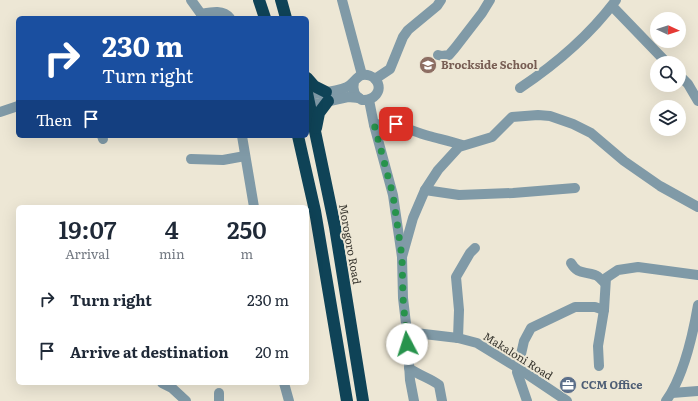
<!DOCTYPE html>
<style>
:root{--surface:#fff;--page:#f6f6f7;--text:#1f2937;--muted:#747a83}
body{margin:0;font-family:Literata,serif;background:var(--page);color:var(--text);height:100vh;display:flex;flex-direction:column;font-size:15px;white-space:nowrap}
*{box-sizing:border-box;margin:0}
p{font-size:13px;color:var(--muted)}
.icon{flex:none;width:22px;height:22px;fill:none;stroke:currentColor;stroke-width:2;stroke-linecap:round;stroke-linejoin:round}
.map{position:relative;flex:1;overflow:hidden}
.drawer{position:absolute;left:16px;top:205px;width:293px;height:180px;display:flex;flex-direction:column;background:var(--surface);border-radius:6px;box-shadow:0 4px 16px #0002}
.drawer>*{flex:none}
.top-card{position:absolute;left:16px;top:16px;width:293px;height:122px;border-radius:6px;box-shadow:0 4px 16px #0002;background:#1a4fa0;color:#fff;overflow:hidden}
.needle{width:26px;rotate:93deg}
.tools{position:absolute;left:650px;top:12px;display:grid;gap:8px}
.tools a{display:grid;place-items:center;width:36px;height:36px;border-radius:50%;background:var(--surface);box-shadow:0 4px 16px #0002;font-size:20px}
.pin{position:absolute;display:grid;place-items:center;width:34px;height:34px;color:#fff;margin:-17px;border-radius:8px;box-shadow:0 2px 6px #0006}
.me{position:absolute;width:44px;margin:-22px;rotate:355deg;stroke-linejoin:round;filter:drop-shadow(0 0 3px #0008)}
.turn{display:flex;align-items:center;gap:14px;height:84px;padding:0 20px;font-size:18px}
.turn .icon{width:52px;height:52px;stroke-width:2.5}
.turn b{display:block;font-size:28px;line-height:34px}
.then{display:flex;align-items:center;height:38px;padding:0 20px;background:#0003;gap:8px;font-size:15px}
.eta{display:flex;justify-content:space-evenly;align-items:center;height:68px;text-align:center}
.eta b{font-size:24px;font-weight:600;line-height:28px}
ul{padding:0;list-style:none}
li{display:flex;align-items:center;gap:12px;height:52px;padding:0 20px}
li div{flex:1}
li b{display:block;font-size:15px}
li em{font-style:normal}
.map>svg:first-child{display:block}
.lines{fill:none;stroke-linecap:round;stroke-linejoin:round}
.minor{stroke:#809aa7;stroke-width:10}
.highway{stroke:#0f4357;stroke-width:12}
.route{stroke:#27934c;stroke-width:7;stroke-dasharray:0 12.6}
.labels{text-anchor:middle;stroke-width:4;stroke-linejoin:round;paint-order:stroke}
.education-label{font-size:11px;font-weight:bold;fill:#785e54;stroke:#ede7d5;text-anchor:start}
.street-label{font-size:11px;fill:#37352e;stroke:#ede7d5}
.service-label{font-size:11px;font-weight:bold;fill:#4e5e75;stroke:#ede7d5;text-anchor:start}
</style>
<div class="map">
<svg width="698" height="401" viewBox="0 0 698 401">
<rect width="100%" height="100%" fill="#ede7d5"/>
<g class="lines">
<g class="minor">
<path d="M191,0L204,18"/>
<path d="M342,0L362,75"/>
<path d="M612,6L667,63"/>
<path d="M201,14C211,12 223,9 230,18"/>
<path d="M438,55L442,56L449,55L455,48L482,13L490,0"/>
<path d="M679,75L688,84L698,101"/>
<path d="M375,79L390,69L403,37L408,30L437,6L441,0"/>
<path d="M520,88C556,64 590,35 616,0"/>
<path d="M307,95C318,93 337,92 347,87C353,84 356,77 362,75C367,74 373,76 376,80C384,91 373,101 362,100C354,96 352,90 354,82"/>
<path d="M369,100L374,125L393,195L402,257L403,298L407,332L410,380L414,401"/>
<path d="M307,106L348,97L359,98"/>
<path d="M0,112L18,106"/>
<path d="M374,125C397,121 407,130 429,136C440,139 451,141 462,145"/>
<path d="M102,136L103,139"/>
<path d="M242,136L254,207"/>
<path d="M191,159L223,160L245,156"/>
<path d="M425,190L459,195L513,193L575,188"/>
<path d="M402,257L413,218L425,190L438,170L459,147L492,137L512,117L538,115L550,116L573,124L591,133L624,161L660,186L698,207"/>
<path d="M571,263C578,275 584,271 595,275C599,276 602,281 605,283"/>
<path d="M407,332L458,338L477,343L518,368L567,401"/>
<path d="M458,338L459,310L456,277L470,253L475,248"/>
<path d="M599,366L598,346L604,310L606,278L618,270L638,267L698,275"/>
<path d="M409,368C418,375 430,378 439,385L442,401"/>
<path d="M162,383L172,388L186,401"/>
<path d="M284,383L289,401"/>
<path d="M672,393L698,391"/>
<path d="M219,401V393"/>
<path d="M527,401L517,372L524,341L531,328L575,307H595L604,310"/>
<path d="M666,401C683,377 693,334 698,305"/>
</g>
<g class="highway">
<path d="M259,0L265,18"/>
<path d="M281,0L286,18"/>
<path d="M307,78L314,86L326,92"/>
<path d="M307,93L335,227L363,401"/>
<path d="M316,128L319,113L328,101"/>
<path d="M298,136L315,211L347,401"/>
</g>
</g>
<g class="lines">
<path class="route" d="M396,124L383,123L374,124L393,195L402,257L403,298L407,344"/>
</g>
<defs>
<symbol id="school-disc" viewBox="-11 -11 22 22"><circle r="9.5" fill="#8d6e63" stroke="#ede7d5"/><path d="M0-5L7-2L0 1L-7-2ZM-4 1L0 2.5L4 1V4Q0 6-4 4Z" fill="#fff"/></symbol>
<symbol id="office-disc" viewBox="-11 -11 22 22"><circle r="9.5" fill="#5c6f8a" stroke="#ede7d5"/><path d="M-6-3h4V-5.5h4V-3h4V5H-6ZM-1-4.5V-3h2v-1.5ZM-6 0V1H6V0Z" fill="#fff"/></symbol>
</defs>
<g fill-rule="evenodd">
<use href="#school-disc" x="418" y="55" width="20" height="20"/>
<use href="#office-disc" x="558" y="375" width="20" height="20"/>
</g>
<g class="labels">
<g class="education-label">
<text x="441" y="69">Brockside School</text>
</g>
<g class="street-label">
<text transform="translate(350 244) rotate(80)" y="4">Morogoro Road</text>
<text transform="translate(518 356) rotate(32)" y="4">Makaloni Road</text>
</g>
<g class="service-label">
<text x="581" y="389">CCM Office</text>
</g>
</g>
</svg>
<div class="tools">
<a><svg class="needle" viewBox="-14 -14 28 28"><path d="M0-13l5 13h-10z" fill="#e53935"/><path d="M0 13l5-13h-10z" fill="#747a83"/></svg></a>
<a><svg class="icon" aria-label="search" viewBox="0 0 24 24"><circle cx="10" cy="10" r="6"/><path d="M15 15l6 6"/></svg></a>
<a><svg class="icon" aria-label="layers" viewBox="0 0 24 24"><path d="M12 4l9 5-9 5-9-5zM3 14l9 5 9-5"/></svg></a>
</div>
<div class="pin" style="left:396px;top:124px;background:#d93025"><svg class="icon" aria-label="arrive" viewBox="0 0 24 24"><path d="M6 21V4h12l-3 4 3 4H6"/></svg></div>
<svg class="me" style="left:407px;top:344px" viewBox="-20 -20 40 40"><circle r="19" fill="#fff"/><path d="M0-13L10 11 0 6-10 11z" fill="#27934c"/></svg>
<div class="top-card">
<div class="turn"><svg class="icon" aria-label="right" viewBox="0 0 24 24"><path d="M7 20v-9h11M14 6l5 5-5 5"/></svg><div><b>230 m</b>Turn right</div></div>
<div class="then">Then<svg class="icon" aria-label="arrive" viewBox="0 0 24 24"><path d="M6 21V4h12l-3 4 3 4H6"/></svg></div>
</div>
<section class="drawer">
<div class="eta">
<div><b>19:07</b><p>Arrival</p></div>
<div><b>4</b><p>min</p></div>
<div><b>250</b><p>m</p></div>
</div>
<ul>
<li><svg class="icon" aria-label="right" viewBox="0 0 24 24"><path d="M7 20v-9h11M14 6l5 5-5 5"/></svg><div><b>Turn right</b></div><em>230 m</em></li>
<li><svg class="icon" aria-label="arrive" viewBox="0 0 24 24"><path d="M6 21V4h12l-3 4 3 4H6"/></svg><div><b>Arrive at destination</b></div><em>20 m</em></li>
</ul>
</section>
</div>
